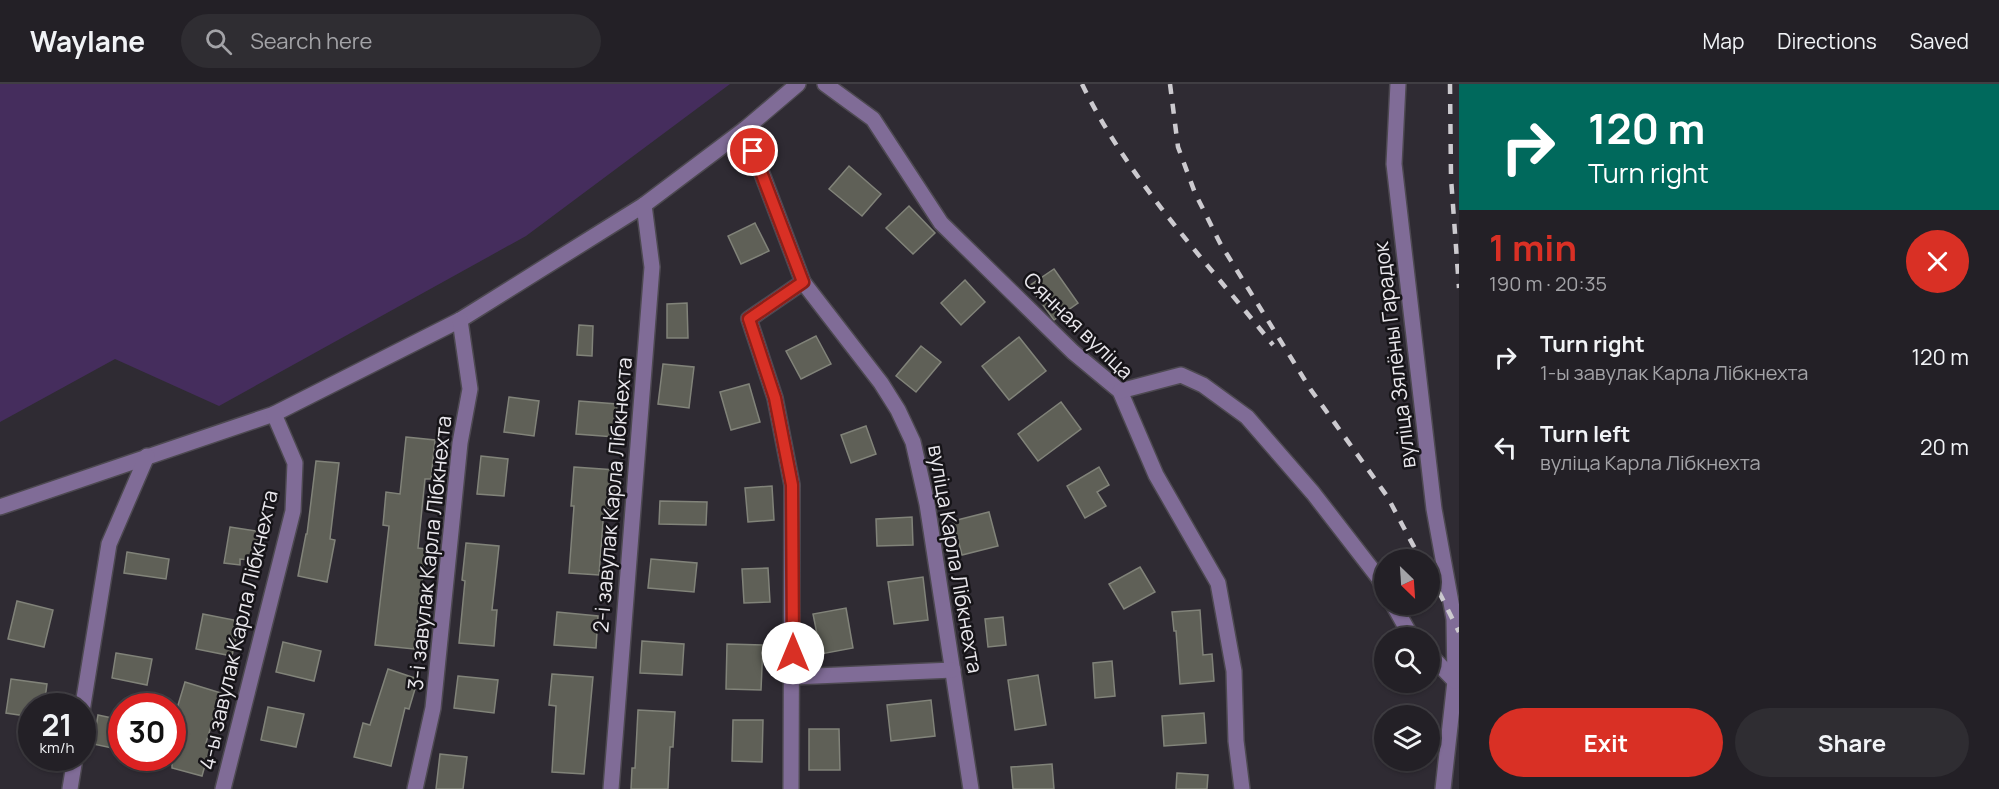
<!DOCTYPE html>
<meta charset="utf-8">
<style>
:root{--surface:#232026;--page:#2f2d32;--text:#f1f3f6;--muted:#a3a3a7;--line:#403e43;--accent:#d93025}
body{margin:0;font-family:Manrope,sans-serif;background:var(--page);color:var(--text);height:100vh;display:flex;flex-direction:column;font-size:22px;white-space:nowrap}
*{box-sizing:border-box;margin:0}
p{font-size:20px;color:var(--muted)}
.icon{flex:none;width:33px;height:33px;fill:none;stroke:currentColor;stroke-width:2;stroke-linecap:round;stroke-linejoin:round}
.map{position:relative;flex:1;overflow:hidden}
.sheet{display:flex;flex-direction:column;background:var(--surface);width:540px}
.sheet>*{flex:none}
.hud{background:#00695c;color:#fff;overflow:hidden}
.needle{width:39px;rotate:155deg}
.fabs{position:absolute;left:1374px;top:465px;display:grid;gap:12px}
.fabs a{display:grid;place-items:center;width:66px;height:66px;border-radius:50%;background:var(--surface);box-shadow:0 2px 4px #0004,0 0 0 2px var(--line);font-size:30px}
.speed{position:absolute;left:18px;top:609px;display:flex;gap:12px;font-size:30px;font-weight:700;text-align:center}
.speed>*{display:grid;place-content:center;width:78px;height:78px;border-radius:50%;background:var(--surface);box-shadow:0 2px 4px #0004,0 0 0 2px var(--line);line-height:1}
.speed small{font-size:15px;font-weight:400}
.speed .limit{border:9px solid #d22;background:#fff;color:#111}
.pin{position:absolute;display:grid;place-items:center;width:51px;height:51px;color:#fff;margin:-26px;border:3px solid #fff;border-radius:50%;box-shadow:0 2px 6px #0007}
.me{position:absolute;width:66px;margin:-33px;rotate:0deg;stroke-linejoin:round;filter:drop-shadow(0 0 4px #0008)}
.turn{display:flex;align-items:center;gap:21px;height:126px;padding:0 30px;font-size:27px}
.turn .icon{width:78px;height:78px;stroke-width:2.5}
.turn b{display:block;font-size:42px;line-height:51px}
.round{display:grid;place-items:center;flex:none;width:63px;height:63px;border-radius:32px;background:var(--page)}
.overview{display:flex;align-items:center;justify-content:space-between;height:102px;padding:0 30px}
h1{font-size:36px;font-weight:700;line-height:45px;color:var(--accent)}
.button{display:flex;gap:12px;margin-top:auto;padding:12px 30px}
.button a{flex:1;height:69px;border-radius:36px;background:var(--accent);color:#fff;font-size:24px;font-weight:700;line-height:69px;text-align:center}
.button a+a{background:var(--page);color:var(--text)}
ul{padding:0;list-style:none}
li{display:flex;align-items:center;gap:18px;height:90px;padding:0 30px}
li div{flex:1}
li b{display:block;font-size:22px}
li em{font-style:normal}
header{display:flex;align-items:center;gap:36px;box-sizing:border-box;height:84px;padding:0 30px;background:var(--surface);border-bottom:2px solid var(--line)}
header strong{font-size:28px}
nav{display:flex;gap:33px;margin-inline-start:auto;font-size:21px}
.search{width:420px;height:54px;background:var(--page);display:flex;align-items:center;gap:15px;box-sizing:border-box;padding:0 21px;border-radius:33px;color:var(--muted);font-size:22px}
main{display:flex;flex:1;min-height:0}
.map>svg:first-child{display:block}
.green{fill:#452d5d}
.building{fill:#5f6057;stroke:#818379;stroke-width:1.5}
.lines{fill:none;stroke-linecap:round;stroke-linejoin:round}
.minor-casing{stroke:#4d4951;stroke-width:18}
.minor{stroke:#806c97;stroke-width:15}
.rail{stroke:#cccacf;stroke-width:4.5;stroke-dasharray:10 10;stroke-linecap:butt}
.route-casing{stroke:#8d1f18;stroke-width:15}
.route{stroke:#d93025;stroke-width:10}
.labels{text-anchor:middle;stroke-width:5;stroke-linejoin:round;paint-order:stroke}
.street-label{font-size:21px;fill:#eae8ed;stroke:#161418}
</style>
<header>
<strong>Waylane</strong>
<div class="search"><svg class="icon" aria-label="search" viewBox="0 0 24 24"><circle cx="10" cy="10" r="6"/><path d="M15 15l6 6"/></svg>Search here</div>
<nav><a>Map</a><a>Directions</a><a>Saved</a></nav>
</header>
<main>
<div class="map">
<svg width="1459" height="705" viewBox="0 0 1459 705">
<rect width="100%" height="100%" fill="#2f2b33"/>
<path class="green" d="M0,0H730L526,152L219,322L115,275L0,338Z"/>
<g class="building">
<path d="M849,82L881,110L862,132L829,105Z"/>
<path d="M909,122L935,149L913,170L886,144Z"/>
<path d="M755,139L769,167L741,180L728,152Z"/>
<path d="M1054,185L1078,219L1054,236L1029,202Z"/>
<path d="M965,196L985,218L961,241L941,219Z"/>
<path d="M687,219L688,254H667V220Z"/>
<path d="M579,241L593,242L592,272L577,271Z"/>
<path d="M816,252L831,280L801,295L786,267Z"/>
<path d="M1019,253L1046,287L1009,316L982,282Z"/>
<path d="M921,262L941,278L916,308L896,292Z"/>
<path d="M663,280L694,283L689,324L658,320Z"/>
<path d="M749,300L760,338L731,346L720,308Z"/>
<path d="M509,313L539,317L534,352L504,348Z"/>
<path d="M579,317L617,320L615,353L576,350Z"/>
<path d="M1061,318L1081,345L1038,377L1018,350Z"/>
<path d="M866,342L876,370L851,379L841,351Z"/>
<path d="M406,353L435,356L431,395H425L418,464L426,465L414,565L375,561L389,442L383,441L386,408L400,410Z"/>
<path d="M481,372L508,375L504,412L477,410Z"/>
<path d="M316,377L339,379L330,455L335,456L327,498L298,492L306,450H307Z"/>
<path d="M574,383L616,386L613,425L604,424L599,491L569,489L574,422H571Z"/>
<path d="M1099,383L1109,401L1097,408L1106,422L1085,434L1067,402Z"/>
<path d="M772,402L774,436L748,438L745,404Z"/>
<path d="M660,417L707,418L706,441L659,440Z"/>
<path d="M989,428L998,462L962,471L953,437Z"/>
<path d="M912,433L913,461L877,462L876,435Z"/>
<path d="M230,443L262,448L258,477L240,475V481L224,479Z"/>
<path d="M466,459L499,462L492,526H497L494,562L459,559L465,497L462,496Z"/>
<path d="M127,468L169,475L166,495L124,489Z"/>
<path d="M651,475L697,479L694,508L648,504Z"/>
<path d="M1140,483L1155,508L1124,525L1109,500Z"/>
<path d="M768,484L770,518L744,519L742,485Z"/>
<path d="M923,493L928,536L894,540L888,498Z"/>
<path d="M17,517L53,526L44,563L8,555Z"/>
<path d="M846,524L853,564L821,570L813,530Z"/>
<path d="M1200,526L1203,571L1212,570L1214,597L1180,600L1176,547H1174L1172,528Z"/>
<path d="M557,528L598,532L596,564L554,561Z"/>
<path d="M203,530L239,537L232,572L196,565Z"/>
<path d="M1003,533L1006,561L988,563L985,535Z"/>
<path d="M642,557L684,560L682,591L640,589Z"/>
<path d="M283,558L321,567L314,597L276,588Z"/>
<path d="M727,560L763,561L761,606L726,605Z"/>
<path d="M116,569L152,575L147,601L112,594Z"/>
<path d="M1112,577L1115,612L1095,614L1093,579Z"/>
<path d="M388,585L418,595L409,625L405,624L391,682L354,673L363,639L370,641Z"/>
<path d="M552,590L593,593L584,690L552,688L556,622L549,621Z"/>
<path d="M1038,591L1046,641L1015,646L1008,596Z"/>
<path d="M458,592L498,596L494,629L454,624Z"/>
<path d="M11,595L47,600L44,622H32V633L6,629Z"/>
<path d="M185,598L221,609L206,659L211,660L202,692L172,684V660L180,632L175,631Z"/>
<path d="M931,616L935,652L891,657L887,621Z"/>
<path d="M268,623L304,630L296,663L261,656Z"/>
<path d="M638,626L675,628L673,663H670L668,705H631L632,684H635Z"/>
<path d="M1204,629L1206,659L1164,662L1162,632Z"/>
<path d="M98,631L122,636V666L93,660Z"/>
<path d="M733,636H763L762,678L732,677Z"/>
<path d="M809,645H839L840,686H809Z"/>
<path d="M440,670L467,673L463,705H436Z"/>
<path d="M1052,680L1054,705H1013L1011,683Z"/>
<path d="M1177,689L1208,691L1207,705H1176Z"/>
</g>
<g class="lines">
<defs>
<g id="minor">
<path d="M825,0L873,35L941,139L1073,268L1120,307L1156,391L1218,499L1234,587L1236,657L1242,705"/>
<path d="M1398,0L1394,80L1434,425L1454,535L1455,597L1443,705"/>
<path d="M745,45L803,198L881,299L898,326L913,358L927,420L971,705"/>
<path d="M1120,307L1181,291L1203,301L1247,333L1313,409L1378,493L1384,504"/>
<path d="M0,423L274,330L460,236L644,121L745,45L798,0"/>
<path d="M1393,520L1412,554"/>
<path d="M1430,571L1455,597"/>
<path d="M793,593L953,586"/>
<path d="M82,627L109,460L147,372"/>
<path d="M70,705L75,674"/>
<path d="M223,705L293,427L295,379L274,330"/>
<path d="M415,705L433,624L460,359L470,305L460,236"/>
<path d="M611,705L652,183L644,121"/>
<path d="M791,705L792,401L775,314L749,235L803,198"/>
</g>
</defs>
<use href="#minor" class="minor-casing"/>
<use href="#minor" class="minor"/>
<g class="rail">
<path d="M1082,0C1129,97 1206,177 1273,261"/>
<path d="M1170,0L1178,63L1195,109L1220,159L1311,306L1387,412L1421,476"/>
<path d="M1450,0L1451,94L1459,204"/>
<path d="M1430,490L1459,548"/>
</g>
</g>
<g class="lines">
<defs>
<path id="route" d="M753,67L803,198L749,235L775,314L792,401L793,569"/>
</defs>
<use href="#route" class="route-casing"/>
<use href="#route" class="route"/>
</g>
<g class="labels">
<g class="street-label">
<text transform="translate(1078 242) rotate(44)" y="7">Сянная вуліца</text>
<text transform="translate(1395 271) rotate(-97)" y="7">вуліца Зялёны Гарадок</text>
<text transform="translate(613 411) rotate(-85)" y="7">2-і завулак Карла Лібкнехта</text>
<text transform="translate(430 469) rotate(-84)" y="7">3-і завулак Карла Лібкнехта</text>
<text transform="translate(955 475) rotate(80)" y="7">вуліца Карла Лібкнехта</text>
<text transform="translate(239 546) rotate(-77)" y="7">4-ы завулак Карла Лібкнехта</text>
</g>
</g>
</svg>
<div class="fabs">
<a><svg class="needle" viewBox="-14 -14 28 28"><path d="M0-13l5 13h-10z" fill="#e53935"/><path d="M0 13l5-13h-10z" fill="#a3a3a7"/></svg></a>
<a><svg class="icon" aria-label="search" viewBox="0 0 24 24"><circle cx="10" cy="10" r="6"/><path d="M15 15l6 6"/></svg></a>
<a><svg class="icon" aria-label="layers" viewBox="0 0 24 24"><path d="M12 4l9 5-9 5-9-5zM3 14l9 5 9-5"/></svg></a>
</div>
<div class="speed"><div>21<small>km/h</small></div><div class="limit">30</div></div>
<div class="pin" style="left:753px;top:67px;background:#d93025"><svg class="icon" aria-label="arrive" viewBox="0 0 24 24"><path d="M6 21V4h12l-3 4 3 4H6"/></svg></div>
<svg class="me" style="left:793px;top:569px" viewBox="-20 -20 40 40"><circle r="19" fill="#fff"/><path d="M0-13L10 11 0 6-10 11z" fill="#d93025"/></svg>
</div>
<section class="sheet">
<div class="hud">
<div class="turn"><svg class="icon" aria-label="right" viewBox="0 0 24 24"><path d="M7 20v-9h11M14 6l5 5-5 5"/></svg><div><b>120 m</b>Turn right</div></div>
</div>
<div class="overview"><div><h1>1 min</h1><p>190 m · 20:35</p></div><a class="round" style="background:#d93025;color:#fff"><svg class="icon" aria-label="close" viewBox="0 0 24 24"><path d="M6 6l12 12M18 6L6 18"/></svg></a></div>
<ul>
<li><svg class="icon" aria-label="right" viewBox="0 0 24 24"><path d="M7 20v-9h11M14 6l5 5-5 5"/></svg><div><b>Turn right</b><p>1-ы завулак Карла Лібкнехта</p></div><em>120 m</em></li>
<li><svg class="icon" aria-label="left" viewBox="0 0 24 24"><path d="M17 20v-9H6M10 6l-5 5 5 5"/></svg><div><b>Turn left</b><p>вуліца Карла Лібкнехта</p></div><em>20 m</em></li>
</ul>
<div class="button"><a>Exit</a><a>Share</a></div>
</section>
</main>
